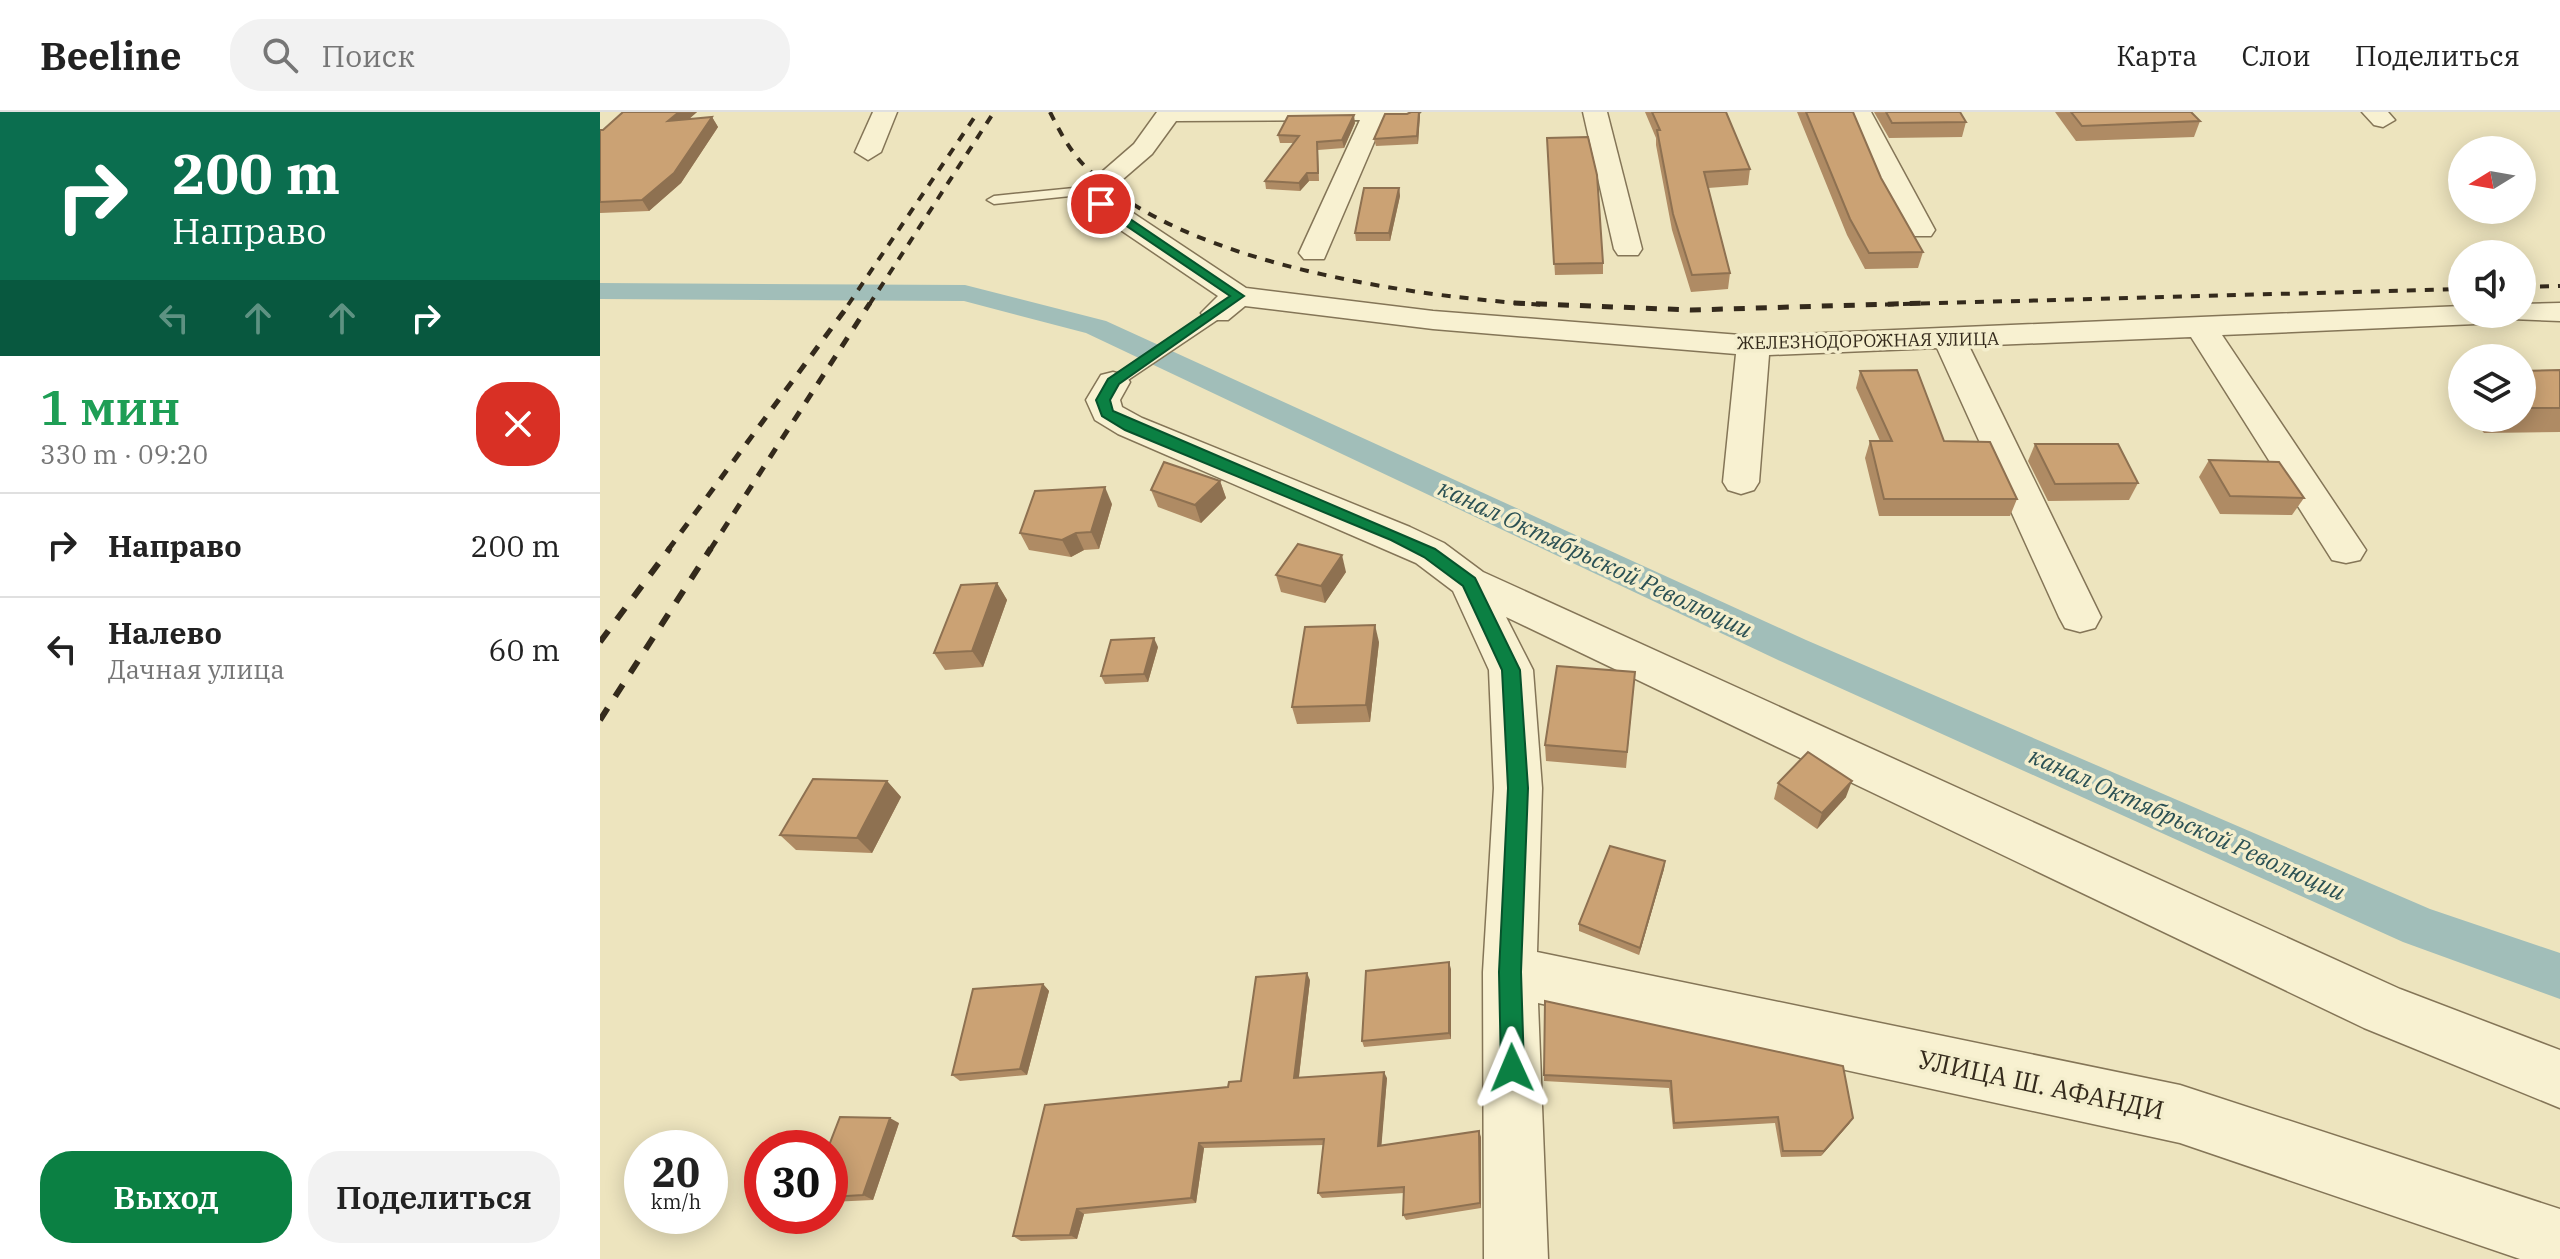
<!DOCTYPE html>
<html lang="ru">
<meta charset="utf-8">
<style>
:root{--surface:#fff;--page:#f2f2f2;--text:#222;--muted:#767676;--line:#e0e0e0;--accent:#0b8043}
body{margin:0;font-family:"IBM Plex Serif",serif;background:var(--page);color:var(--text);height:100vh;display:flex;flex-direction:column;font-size:30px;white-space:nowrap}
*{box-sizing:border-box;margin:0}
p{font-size:26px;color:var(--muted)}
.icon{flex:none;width:44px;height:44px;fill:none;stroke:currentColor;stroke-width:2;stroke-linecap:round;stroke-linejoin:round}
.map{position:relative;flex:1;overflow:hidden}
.sheet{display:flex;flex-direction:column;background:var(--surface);width:600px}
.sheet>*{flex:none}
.top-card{background:#0b6e4f;color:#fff;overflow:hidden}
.needle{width:52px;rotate:259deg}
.fabs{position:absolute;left:1848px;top:24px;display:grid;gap:16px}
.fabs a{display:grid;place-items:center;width:88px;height:88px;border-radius:50%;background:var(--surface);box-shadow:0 4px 20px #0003;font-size:40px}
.speed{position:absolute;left:24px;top:1018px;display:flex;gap:16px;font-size:40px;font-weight:700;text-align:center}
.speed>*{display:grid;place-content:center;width:104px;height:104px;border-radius:50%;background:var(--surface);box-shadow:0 4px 20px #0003;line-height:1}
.speed small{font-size:20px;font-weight:400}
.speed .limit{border:12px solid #d22;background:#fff;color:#111}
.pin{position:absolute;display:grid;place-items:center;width:68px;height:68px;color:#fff;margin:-34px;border:4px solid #fff;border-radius:50%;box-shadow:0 2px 8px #0007}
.me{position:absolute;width:88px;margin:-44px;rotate:359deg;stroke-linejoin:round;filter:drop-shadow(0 0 6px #0008)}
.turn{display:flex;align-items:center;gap:28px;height:168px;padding:0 40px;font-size:36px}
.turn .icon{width:104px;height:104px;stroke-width:2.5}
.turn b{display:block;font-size:56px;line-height:68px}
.lanes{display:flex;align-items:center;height:76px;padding:0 40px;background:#0003;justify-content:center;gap:40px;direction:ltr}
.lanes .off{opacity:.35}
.round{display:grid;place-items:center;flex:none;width:84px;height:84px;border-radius:32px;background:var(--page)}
.overview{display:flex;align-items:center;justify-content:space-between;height:136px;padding:0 40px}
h1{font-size:48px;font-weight:600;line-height:60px;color:#1e9e55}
.action{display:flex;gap:16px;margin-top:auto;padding:16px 40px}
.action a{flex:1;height:92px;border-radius:32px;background:var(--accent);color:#fff;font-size:32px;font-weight:600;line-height:92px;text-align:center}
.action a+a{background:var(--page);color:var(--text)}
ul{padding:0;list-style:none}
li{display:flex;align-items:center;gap:24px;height:104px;padding:0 40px;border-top:2px solid var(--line)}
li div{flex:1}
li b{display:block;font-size:30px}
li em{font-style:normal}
header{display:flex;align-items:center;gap:48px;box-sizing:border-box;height:112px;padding:0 40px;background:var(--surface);border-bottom:2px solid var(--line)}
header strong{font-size:38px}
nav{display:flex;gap:44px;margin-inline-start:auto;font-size:28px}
.search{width:560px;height:72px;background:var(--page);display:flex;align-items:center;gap:20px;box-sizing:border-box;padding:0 28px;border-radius:32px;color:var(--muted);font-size:30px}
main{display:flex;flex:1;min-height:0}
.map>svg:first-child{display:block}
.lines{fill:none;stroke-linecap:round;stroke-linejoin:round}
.canal{fill:#a1beb9;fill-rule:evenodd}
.lane-casing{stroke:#847557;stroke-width:3}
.street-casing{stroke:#847557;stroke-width:3}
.lane{fill:#f8f1d1;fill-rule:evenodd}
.street{fill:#f8f1d1;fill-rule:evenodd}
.rail-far2{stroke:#342a1c;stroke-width:4;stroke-dasharray:9 9;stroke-linecap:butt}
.rail-far1{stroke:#342a1c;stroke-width:5;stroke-dasharray:11 11;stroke-linecap:butt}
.rail{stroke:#342a1c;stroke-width:6;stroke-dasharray:14 14;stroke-linecap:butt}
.wall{fill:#af8b64}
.shaded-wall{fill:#8e7151}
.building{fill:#cba274;stroke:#8e7151;stroke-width:2}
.route{fill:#0b8043;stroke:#07532c;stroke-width:2}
.labels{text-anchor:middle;stroke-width:7;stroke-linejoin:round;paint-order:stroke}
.far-street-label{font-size:18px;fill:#342a1c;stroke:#f4eecd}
.water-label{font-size:24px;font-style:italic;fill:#2b5154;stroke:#f4eecd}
.near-street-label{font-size:26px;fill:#342a1c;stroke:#f4eecd}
</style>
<header>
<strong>Beeline</strong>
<div class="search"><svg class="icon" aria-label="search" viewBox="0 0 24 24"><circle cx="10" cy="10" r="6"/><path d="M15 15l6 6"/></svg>Поиск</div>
<nav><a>Карта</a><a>Слои</a><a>Поделиться</a></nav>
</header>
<main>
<section class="sheet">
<div class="top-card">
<div class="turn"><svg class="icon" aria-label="right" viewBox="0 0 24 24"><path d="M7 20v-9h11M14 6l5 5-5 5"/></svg><div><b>200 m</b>Направо</div></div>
<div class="lanes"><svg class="icon off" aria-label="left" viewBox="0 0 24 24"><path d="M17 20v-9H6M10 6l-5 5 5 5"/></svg><svg class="icon off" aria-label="ahead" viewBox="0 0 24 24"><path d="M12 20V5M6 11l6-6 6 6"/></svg><svg class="icon off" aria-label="ahead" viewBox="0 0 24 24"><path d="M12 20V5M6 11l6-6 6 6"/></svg><svg class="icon" aria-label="right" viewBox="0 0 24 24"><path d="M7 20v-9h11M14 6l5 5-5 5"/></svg></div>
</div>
<div class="overview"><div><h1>1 мин</h1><p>330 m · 09:20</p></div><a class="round" style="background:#d93025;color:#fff"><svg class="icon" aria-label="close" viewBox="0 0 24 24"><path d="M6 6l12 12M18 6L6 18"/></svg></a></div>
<ul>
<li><svg class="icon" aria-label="right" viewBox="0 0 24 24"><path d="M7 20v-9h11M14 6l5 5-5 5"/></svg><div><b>Направо</b></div><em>200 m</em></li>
<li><svg class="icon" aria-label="left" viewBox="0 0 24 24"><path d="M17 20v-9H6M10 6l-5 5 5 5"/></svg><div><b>Налево</b><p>Дачная улица</p></div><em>60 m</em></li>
</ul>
<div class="action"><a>Выход</a><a>Поделиться</a></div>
</section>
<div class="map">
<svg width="1960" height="1147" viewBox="0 0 1960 1147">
<rect width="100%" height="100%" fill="#ede4be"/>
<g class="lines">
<path class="canal" d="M0,171L365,173L506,209L1206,528L1830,797L1960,841V887L1803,830L1178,548L486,221L364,189L0,187Z"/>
<defs>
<g id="lane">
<path d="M494,74L501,78L499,81L394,92L387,88L394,84Z"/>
<path d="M617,196L625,201L623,204L519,274H507L505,270Z"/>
</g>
<g id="street">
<path d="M273,0H297L281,40L268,48L255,40Z"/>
<path d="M557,0H820L808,7H784L724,147H704L699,141L760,8L576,9L552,42L508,80L512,87L646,176L833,199L1153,224L1862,194V202H1922V192L1960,191V209L1911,207L1899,211L1622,223L1766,438L1760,448L1746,451L1732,448L1591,225L1369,234L1501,505L1495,516L1480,520L1465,516L1459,505L1337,236L1169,243L1159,370L1154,378L1141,382L1128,378L1123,370L1136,242L833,217L645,194L628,208H606L601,201L618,184L491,98L481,78L534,32Z"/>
<path d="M983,0H1007L1042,137L1038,143H1018L1014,137Z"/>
<path d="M1247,0H1271L1335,118L1331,124H1311L1307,118Z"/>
<path d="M1762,0H1788L1795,8L1783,15L1774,13Z"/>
<path d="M513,260L525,263L530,270L520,288L522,295L542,306L810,415L844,431L883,460L1800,877L1960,938V996L1764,916L906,505L933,558L942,676L937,840L1580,973L1960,1097V1147H1920L1580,1031L938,891L948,1147H884L883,860L894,676L889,558L853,479L816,451L518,322L495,308L486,288L501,263Z"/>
</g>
</defs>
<use href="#lane" class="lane-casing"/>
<use href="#street" class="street-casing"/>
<use href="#lane" class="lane"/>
<use href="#street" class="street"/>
<g class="rail-far2">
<path d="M450,0C461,22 472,43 491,60C587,153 815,185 945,193"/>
<path d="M1922,175L1960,174"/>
<path d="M248,193L378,0"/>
<path d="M269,193L394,0"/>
<path d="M1267,193L1862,177"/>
</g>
<g class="rail-far1">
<path d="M914,191L1091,198L1327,191"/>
<path d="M68,438L250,191"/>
<path d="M110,438L270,191"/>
</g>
<g class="rail">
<path d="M0,530L70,436"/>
<path d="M0,608L111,436"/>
</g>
</g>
<g class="wall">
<path d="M23,0H97L89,7L112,5L118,15L81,71L49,99L0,101V18H3Z"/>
<path d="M811,0H820L818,32L776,34L774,27Z"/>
<path d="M1045,0H1126L1150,57L1148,73L1108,76L1130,161L1128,177L1091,180L1072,118L1056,33V26Z"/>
<path d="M1197,0H1253L1281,66L1323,140L1318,156L1265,157L1247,123Z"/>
<path d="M1274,0H1360L1366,10L1362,25L1289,26Z"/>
<path d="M1455,0H1591L1600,9L1594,25L1476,29Z"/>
<path d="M755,11L744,36L718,38L719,69H709L700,79L666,77L665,69L694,31H680L678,23Z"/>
<path d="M947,26L1003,151V162L955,163Z"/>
<path d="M799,76L800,84L790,129H756L755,121Z"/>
<path d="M1960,258V320L1884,321L1871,306H1922V259Z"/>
<path d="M1260,259L1344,329L1417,387L1410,404H1279L1265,346L1270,329H1280L1256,276Z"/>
<path d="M1862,267V297L1850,284Z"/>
<path d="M1435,332L1538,371L1529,388L1448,389L1428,349Z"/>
<path d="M1609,348L1704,386L1692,403L1620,402L1599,365Z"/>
<path d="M620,369L626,386L601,411L558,395L551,378Z"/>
<path d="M512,392L499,437L484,438L471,445L429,438L420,421Z"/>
<path d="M746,460L725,491L681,480L676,463Z"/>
<path d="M397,471L407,488L383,555L345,558L334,541Z"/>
<path d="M779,530L770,610L697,612L692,595Z"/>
<path d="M558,535L548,570L505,572L501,564Z"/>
<path d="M1035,560L1026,656L946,649L945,633Z"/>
<path d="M287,669L301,685L272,741L196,738L180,723Z"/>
<path d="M1178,671L1246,685L1217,717L1174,687Z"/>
<path d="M1065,749L1064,757L1039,843L979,819V812Z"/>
<path d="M851,857V927L764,935L762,929Z"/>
<path d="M710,868L699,965L787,966L781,1033L881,1025V1096L806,1108L803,1103L804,1081L722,1086L718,1081L724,1033L604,1036L596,1091L484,1102L477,1127L421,1129L413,1124L628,975L641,969Z"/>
<path d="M443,872L449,879L427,963L360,969L352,963Z"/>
<path d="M945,889L1253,1006L1249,1012L1221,1044L1181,1045L1175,1011L1073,1017L1069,976L944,969Z"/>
<path d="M299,1011L273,1088L230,1090V1036Z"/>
</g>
<g class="shaded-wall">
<path d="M79,0H97L75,19L68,9Z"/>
<path d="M819,0L820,4L818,32L817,24Z"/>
<path d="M754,3L755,11L744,36L742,28Z"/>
<path d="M112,5L118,15L81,71L49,99L42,88Z"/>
<path d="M707,61L709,69L700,79L699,71Z"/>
<path d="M799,76L800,84L790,129L789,121Z"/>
<path d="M620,369L626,386L601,411L595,393Z"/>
<path d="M505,375L512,392L499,437L491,420Z"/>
<path d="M476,421L484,438L471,445L462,428Z"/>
<path d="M742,443L746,460L725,491L721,474Z"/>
<path d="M397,471L407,488L383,555L372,539Z"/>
<path d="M775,513L779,530L770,610L766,593Z"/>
<path d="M554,526L558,535L548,570L544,562Z"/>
<path d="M287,669L301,685L272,741L257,726Z"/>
<path d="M1252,669L1246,685L1217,717L1222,701Z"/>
<path d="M1065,749L1064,757L1039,843L1040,836Z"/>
<path d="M849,850L851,857V927L849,921Z"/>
<path d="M707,861L710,868L698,972L694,966Z"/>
<path d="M443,872L449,879L427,963L420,957Z"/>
<path d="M784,960L787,966L781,1039L778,1034Z"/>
<path d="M290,1006L299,1011L273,1088L263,1083Z"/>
<path d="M1253,1006L1249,1012L1221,1044L1224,1039Z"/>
<path d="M879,1019L881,1025V1096L880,1091Z"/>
<path d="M599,1031L604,1036L596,1091L591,1086Z"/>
<path d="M477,1097L484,1102L477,1127L470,1123Z"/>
</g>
<g class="building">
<path d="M23,0H79L68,9L112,5L74,61L42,88L0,90V18H3Z"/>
<path d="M811,0H819L817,24L774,27L785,2H807Z"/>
<path d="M1052,0H1126L1150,57L1104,60L1130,161L1092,163L1073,102L1057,18H1060Z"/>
<path d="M1206,0H1253L1281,66L1323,140L1269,141L1250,107Z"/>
<path d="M1286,0H1360L1366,10L1292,11Z"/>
<path d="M1471,0H1591L1600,9L1482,14Z"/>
<path d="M754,3L742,28L717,30L718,61H707L699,71L665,69L699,24L678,23L688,4Z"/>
<path d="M988,25L997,63L1003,151L954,152L947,26Z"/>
<path d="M764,76H799L789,121H755Z"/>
<path d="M1317,258L1344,329L1390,330L1417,387H1284L1270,329H1292L1260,259Z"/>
<path d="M1960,258V296H1922V259Z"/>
<path d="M1435,332H1518L1538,371L1455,372Z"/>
<path d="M1609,348L1679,350L1704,386L1630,384Z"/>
<path d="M564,350L620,369L595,393L551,378Z"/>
<path d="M505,375L491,420L476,421L462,428L420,421L435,379Z"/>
<path d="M698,432L742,443L721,474L676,463Z"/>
<path d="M397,471L372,539L334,541L361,473Z"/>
<path d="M775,513L766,593L692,595L705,515Z"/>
<path d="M554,526L544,562L501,564L511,528Z"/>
<path d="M957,554L1035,560L1027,640L945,633Z"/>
<path d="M1208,640L1252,669L1222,701L1178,671Z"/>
<path d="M213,667L287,669L257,726L180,723Z"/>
<path d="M1010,734L1065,749L1040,836L979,812Z"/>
<path d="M849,850V921L762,929L766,859Z"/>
<path d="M707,861L694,966L784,960L778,1034L879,1019L880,1091L803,1103L804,1075L718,1081L724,1027L599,1031L591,1086L477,1097L470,1123L413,1124L445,993L628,975L629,970L641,969L656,865Z"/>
<path d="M443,872L420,957L352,963L373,877Z"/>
<path d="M945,889L1243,954L1253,1006L1224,1039H1183L1178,1005L1074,1011L1071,969L944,963Z"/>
<path d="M240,1005L290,1006L263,1083L230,1085V1036H228Z"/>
</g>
<path class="route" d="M497,90H505L644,184L519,272L510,288L513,299L835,437L875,466L920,558L928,676L921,860L924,956L921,964L912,968L904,964L901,956L899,860L908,676L902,558L863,474L824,445L791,428L525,318L502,304L496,288L508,267L630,184L497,94Z"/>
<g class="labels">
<g class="far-street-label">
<text transform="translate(1268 229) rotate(-1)" y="6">ЖЕЛЕЗНОДОРОЖНАЯ УЛИЦА</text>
</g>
<g class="water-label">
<text transform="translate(995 447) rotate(25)" y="8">канал Октябрьской Революции</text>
<text transform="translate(1587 712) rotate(24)" y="8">канал Октябрьской Революции</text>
</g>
<g class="near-street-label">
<text transform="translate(1441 973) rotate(12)" y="9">УЛИЦА Ш. АФАНДИ</text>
</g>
</g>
</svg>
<div class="fabs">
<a><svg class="needle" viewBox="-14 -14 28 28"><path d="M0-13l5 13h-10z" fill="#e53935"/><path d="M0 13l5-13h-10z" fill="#767676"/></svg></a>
<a><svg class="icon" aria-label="sound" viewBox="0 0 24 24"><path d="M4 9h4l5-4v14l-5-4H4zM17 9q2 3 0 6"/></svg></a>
<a><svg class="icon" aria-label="layers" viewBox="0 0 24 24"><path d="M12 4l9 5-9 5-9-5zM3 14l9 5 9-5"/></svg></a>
</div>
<div class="speed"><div>20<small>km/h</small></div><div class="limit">30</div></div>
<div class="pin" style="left:501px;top:92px;background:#d93025"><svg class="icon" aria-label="arrive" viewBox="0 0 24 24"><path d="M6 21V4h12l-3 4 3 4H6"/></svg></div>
<svg class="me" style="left:912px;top:956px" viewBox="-20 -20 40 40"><path d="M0-17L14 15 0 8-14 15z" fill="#0b8043" stroke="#fff" stroke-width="4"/></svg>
</div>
</main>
